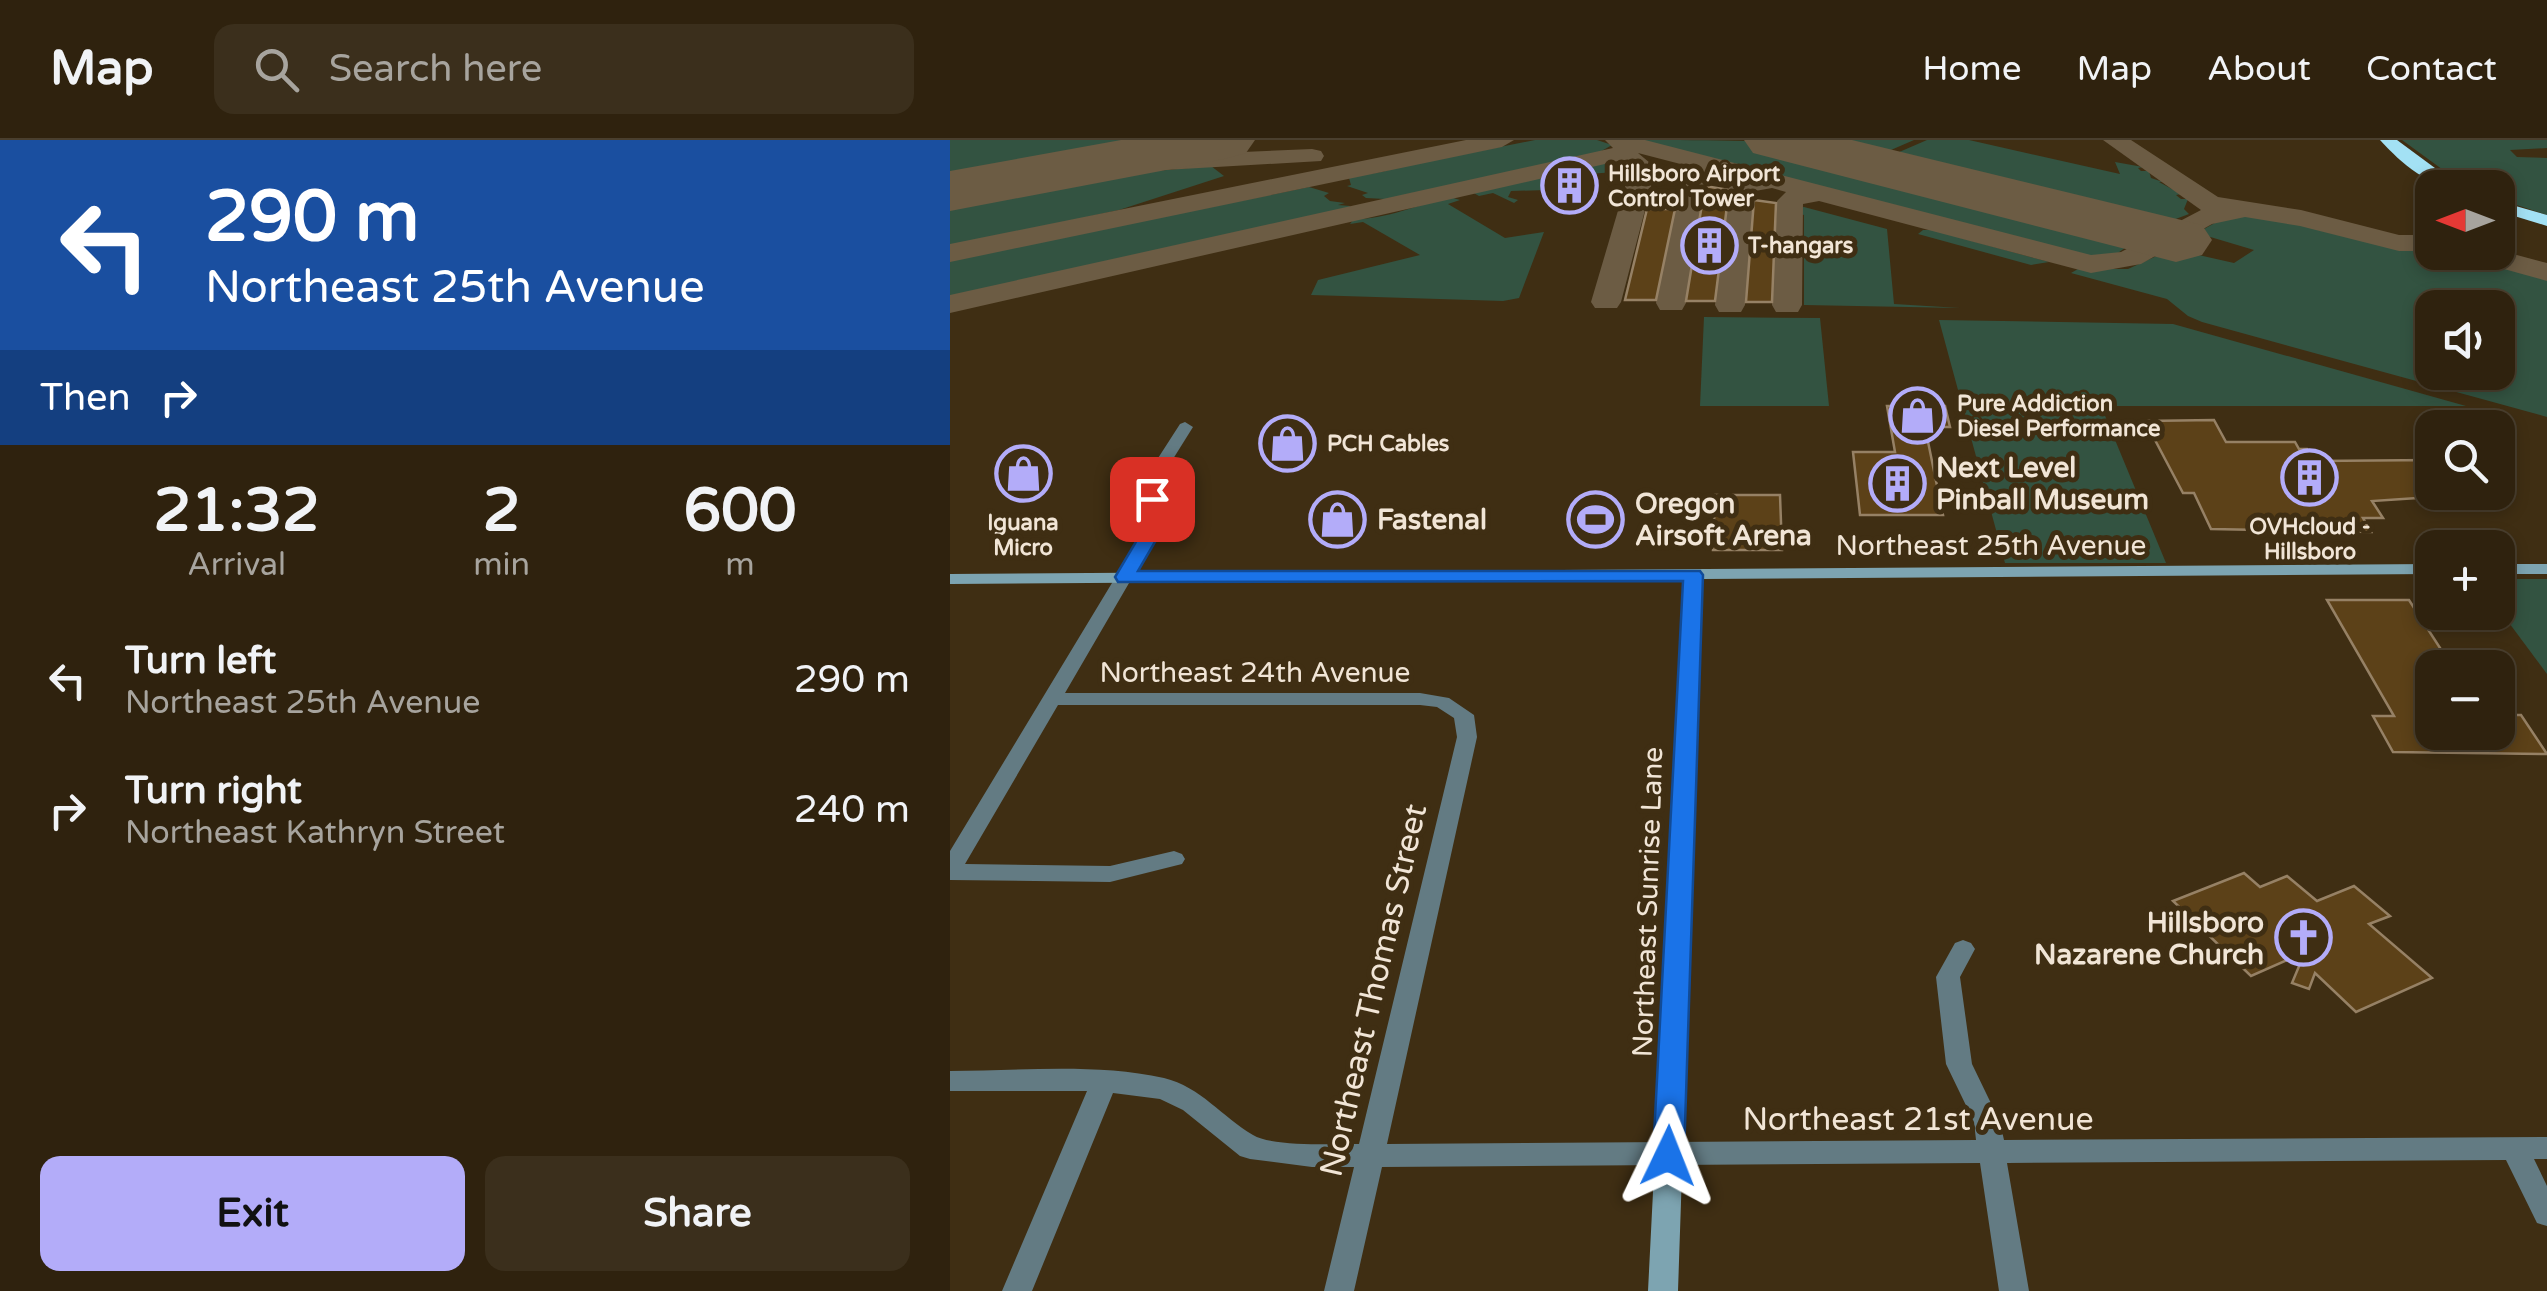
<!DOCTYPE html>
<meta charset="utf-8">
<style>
:root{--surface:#2f220e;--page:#3b2f1c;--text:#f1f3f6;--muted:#a7a49e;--line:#4a3f2e;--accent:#b3acf9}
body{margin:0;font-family:"Varela Round",sans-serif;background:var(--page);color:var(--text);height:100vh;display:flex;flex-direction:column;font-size:38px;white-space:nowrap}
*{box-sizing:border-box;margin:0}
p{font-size:32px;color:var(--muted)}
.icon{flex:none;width:55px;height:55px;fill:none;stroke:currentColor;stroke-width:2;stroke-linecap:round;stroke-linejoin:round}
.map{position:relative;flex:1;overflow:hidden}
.drawer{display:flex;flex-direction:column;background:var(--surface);width:950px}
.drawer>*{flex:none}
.hud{background:#1a4fa0;color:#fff;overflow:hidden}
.needle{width:65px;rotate:270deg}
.fabs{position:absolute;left:1465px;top:30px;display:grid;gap:20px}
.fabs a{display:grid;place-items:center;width:100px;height:100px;border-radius:20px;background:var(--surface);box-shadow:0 5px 15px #0003,0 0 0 2px var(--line);font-size:50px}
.pin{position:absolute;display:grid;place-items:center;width:85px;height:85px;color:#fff;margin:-42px;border-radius:20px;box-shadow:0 5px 15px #0006}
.me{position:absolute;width:110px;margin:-55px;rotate:2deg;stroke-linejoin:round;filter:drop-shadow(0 0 8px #0008)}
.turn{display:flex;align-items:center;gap:35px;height:210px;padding:0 40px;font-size:45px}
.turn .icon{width:130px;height:130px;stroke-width:2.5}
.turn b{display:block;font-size:70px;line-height:85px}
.then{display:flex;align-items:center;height:95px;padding:0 40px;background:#0003;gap:20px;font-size:38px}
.eta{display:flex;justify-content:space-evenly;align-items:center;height:170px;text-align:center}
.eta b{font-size:60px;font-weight:700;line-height:70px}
.button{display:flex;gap:20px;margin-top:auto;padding:20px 40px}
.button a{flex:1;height:115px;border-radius:20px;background:var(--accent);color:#111;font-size:40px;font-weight:700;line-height:115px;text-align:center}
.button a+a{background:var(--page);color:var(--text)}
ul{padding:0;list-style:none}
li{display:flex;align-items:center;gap:30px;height:130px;padding:0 40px}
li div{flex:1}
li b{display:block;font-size:38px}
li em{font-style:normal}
header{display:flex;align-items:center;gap:60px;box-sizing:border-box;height:140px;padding:0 50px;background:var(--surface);border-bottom:2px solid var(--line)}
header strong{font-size:48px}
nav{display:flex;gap:55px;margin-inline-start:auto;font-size:35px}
.search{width:700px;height:90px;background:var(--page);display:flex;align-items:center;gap:25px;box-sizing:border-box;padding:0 35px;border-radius:20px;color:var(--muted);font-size:38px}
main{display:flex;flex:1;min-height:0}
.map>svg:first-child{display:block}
.green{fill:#335341;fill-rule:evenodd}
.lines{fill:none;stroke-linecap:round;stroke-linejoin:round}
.taxiway{fill:#6c5c44;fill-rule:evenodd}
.runway{fill:#6c5c44;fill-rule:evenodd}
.building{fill:#5c4118;stroke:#968165;stroke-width:2.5}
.street{fill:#637b83;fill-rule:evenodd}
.secondary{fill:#7da4b1;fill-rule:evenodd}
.highway{fill:#a3e1f4;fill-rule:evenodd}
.route{fill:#1a73e8;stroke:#114b97;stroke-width:2.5}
.labels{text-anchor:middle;stroke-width:10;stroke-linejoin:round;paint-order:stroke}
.far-poi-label{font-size:22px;font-weight:bold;fill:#f1e5d6;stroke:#3f2e13;text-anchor:start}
.poi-label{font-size:28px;font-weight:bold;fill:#f1e5d6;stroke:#3f2e13;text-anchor:start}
.street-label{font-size:28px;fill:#f1e5d6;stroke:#3f2e13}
.near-street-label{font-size:32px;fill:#f1e5d6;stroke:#3f2e13}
</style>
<header>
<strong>Map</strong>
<div class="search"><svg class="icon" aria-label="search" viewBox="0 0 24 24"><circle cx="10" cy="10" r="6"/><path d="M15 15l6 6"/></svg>Search here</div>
<nav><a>Home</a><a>Map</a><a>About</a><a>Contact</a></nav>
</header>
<main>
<section class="drawer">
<div class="hud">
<div class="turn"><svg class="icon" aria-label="left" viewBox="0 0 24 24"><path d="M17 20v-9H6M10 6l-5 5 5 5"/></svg><div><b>290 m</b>Northeast 25th Avenue</div></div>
<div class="then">Then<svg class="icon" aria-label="right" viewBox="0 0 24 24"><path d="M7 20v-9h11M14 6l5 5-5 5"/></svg></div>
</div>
<div class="eta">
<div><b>21:32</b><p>Arrival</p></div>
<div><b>2</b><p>min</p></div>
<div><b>600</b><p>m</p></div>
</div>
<ul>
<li><svg class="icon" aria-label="left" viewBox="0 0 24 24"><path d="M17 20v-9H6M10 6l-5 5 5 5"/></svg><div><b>Turn left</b><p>Northeast 25th Avenue</p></div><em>290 m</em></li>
<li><svg class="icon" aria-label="right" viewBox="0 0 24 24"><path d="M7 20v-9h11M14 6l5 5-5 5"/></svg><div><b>Turn right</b><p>Northeast Kathryn Street</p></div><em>240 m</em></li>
</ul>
<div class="button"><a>Exit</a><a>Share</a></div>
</section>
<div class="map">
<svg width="1597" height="1151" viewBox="0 0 1597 1151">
<rect width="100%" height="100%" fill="#3f2e13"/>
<g class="green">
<path d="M0,0H211L0,39Z"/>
<path d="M585,0H647L662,5L641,17L454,60L416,58L412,55L418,53L397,46L401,45L399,38C415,33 430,34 444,28Z"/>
<path d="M688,0C723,0 762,0 796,1C843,9 1162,87 1179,105L1165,115L1132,116Z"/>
<path d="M858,0H964L934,13L940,16L977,0H1019L1170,34L1165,22L1193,27L1188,28L1191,31H1199L1201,38L1213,42H1209L1231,54L1226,55L1231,59H1238L1234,69L1239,74L1215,83L1175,78Z"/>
<path d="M1452,0H1597V8L1560,10L1567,17L1597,18V75L1548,59V48L1521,47L1511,43Z"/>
<path d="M647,21L684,26L668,28L666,32L638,34L635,39L605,41L596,50L561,51L558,57L568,60L564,63L543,53L529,56L522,52Z"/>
<path d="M261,26L274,36L169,70L0,107V63L161,35Z"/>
<path d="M359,47L379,53L374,56L380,61L395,63L388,65L400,66L399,71L0,160V120Z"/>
<path d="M500,57L510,60L498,64L555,98L594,92L569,158L553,161L361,155L368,140L470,115L413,82L400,84L404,79C438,79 466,65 500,57Z"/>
<path d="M854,67L937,89L944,164L1010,168L854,165V75L846,73V68Z"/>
<path d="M1307,75C1367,80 1422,105 1482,107V112L1509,113L1597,137V277L1252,182L1238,176L1217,159L1121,133L1128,129H1178L1222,109L1284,123L1304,110L1247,93L1270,80ZM1482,168H1548V232H1482Z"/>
<path d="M973,90H982L1099,122L1081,125L968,94Z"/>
<path d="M754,177L870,178L879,266H750Z"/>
<path d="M989,180L1223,184L1516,266H1151L1216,423H1055Z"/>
<path d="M1548,439H1597V534L1548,468Z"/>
</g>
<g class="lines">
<g class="taxiway">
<path d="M516,0H564L552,7L0,122V104Z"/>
<path d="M655,0H695L1141,115L1171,112L1251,70L1153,0H1181L1268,57L1351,70L1449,95H1482V111H1449L1350,86L1295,77L1262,84L1191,124L1141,133L869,61L853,64L852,165L848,172H826L822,165L827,61L836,52L822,48L805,51L795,165L791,172H769L765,165L779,48L788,39L762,36L756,40L736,163L732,170H710L706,163L731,37L742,27L688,13L706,28L671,162L667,168H645L641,162L680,30L668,21L0,173V155L663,8Z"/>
<path d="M362,9L371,11L374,16L371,21L129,35L116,27L129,19Z"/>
<path d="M1548,110L1597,123V141L1514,118L1510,112Z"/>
</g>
<g class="runway">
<path d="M171,0H305L296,13L274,19L0,71V31Z"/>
<path d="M794,0H902L1252,85L1262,100L1252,115L1226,122L803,13Z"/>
</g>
</g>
<g class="building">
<path d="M755,46L779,50L765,161H736Z"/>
<path d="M804,60L826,63L822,162H796Z"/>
<path d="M697,69H725L706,160H675Z"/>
<path d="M937,266H995L1000,287H975L993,375H910L903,312H945Z"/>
<path d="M1264,280L1276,302H1345L1349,309H1357L1365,321L1482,320V357L1422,361L1433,378H1413L1421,392L1261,389L1244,353H1233L1195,281Z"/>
<path d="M765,355H830L832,410H763Z"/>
<path d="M1377,460H1459L1503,528H1482V592H1548V575H1571L1597,614L1443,612L1423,576H1444Z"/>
<path d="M1294,733L1310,747L1337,736L1367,761L1404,746L1440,776L1419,784L1482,838L1406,872L1365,833L1359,849L1342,843L1355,812L1301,836L1223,761Z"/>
</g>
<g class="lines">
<path class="street" d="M235,282L243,287L208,343L212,380L207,395L115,553H470L499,558L524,575L527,597L437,1004L1026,1000L1024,982L996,924L986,837L1005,803L1013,800L1021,803L1025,809L1010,837L1022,924L1050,982L1054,1000L1597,997V1019H1584L1597,1046V1086L1587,1083L1556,1020L1057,1023L1079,1151H1049L1030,1023L432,1027L404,1151H374L404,1027H362L300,1019L290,1016L233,970L210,959L163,953L82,1151H52L137,951H0V931C70,931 145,923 214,938C251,947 272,977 303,995C323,1007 385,1004 409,1004L507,597L504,578L487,567L470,565H108L15,724L160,726L224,711L232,714L235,719L232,724L160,742L0,740V711L191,395L196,380L192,343L230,284Z"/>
<g class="secondary">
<path d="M1482,424V434L752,439L728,1151H698L734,439L0,444V434Z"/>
<rect x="1548" y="424" width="49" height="10"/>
</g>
<g class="highway">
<path d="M1430,0H1447L1512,48C1479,48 1452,24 1430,0Z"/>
<path d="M1548,61L1597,75V86L1548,71Z"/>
</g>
</g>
<path class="route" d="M202,354L211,359L213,380L209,395L188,431H750L753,435L734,1016L730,1025L718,1029L707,1025L703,1016L733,441L168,442L165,437L190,395L195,380L193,359Z"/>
<defs>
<symbol id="building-ring" viewBox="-11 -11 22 22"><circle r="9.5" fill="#3f2e13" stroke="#b3acf9" stroke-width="1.5"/><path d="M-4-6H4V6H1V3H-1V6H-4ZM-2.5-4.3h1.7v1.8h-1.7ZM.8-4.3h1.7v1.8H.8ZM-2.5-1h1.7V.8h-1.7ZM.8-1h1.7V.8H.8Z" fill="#b3acf9"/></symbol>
<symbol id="shop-ring" viewBox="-11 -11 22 22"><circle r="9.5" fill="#3f2e13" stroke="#b3acf9" stroke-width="1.5"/><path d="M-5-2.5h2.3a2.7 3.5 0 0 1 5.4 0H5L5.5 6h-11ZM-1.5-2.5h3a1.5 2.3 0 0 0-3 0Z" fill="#b3acf9"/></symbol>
<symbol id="stadium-ring" viewBox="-11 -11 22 22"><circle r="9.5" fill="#3f2e13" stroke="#b3acf9" stroke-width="1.5"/><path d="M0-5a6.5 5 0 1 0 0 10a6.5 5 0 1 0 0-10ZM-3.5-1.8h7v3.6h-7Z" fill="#b3acf9"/></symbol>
<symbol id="church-ring" viewBox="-11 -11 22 22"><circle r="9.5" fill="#3f2e13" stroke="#b3acf9" stroke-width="1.5"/><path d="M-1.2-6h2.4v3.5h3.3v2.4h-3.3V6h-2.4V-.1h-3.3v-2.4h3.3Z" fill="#b3acf9"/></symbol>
</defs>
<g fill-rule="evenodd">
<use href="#building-ring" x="588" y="14" width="63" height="63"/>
<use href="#building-ring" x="728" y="74" width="63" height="63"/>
<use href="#shop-ring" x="936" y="244" width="63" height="63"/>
<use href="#shop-ring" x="306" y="272" width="63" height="63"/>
<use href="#shop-ring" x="42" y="302" width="63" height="63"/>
<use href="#building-ring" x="1328" y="306" width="63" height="63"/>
<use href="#building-ring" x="916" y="312" width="63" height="63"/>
<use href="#shop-ring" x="356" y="348" width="63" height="63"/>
<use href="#stadium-ring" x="614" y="348" width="63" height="63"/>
<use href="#church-ring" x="1322" y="766" width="63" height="63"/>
</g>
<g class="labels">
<g class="far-poi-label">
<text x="658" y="41">Hillsboro Airport<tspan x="658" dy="25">Control Tower</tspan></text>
<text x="798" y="113">T-hangars</text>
<text x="1007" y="271">Pure Addiction<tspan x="1007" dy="25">Diesel Performance</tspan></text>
<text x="377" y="311">PCH Cables</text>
<text x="73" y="390" text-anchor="middle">Iguana<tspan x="73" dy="25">Micro</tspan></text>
<text x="1360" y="394" text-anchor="middle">OVHcloud -<tspan x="1360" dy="25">Hillsboro</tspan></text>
</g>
<g class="poi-label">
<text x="986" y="337">Next Level<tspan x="986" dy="32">Pinball Museum</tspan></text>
<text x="685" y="373">Oregon<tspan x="685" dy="32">Airsoft Arena</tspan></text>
<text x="427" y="389">Fastenal</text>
<text x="1314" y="792" text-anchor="end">Hillsboro<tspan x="1314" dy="32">Nazarene Church</tspan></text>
</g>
<g class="street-label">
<text x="1041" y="415">Northeast 25th Avenue</text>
<text x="305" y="542">Northeast 24th Avenue</text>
<text transform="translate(697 762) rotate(-88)" y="10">Northeast Sunrise Lane</text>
</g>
<g class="near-street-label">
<text transform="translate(423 850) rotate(-77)" y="11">Northeast Thomas Street</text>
<text x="968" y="990">Northeast 21st Avenue</text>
</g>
</g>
</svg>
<div class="fabs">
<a><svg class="needle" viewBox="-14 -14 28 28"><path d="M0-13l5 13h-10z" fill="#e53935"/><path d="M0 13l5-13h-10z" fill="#a7a49e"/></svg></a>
<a><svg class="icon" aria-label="sound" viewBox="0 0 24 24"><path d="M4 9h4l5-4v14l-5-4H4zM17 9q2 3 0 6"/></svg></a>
<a><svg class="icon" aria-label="search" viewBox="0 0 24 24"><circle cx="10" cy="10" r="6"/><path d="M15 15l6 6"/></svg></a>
<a>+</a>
<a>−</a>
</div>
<div class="pin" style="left:202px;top:359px;background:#d93025"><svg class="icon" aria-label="arrive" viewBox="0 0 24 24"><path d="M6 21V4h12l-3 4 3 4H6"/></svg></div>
<svg class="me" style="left:718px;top:1016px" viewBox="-20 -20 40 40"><path d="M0-17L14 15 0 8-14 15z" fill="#1a73e8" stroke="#fff" stroke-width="4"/></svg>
</div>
</main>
